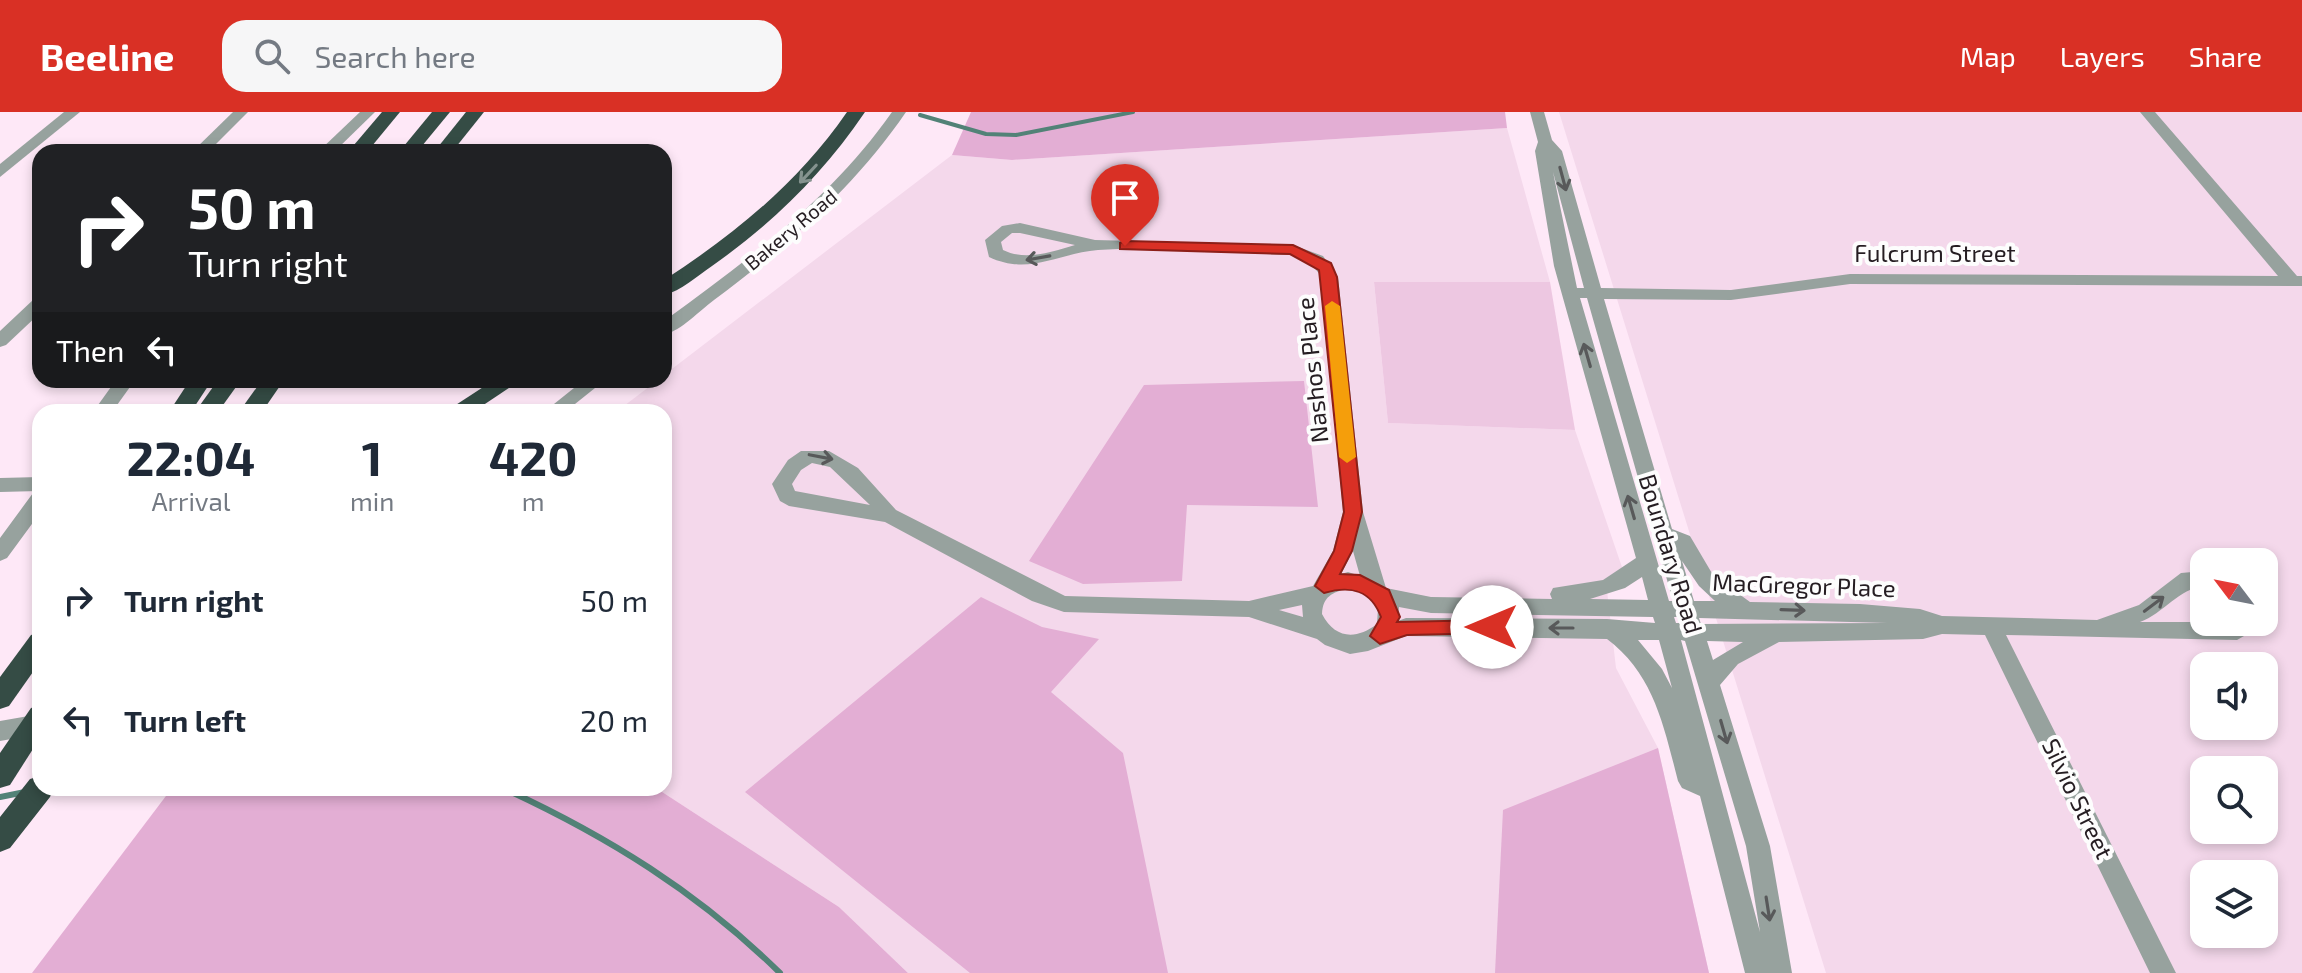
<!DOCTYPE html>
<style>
:root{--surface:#fff;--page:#f6f6f7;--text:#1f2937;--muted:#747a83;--accent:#d93025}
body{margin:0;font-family:"Exo 2",sans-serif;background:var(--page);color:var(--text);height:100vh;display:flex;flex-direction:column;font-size:30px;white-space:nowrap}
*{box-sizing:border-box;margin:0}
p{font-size:26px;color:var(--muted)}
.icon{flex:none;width:44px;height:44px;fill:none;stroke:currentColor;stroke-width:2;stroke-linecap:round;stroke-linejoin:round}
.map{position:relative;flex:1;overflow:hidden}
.details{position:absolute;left:32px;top:292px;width:640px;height:392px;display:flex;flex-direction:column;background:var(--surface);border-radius:24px;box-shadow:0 4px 12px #0003}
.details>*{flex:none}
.top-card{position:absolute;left:32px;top:32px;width:640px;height:244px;border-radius:24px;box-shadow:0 4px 12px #0003;background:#202124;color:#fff;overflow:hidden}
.needle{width:52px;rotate:302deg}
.tools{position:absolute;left:2190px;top:436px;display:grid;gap:16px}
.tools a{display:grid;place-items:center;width:88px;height:88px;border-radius:16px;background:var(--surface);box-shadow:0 4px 12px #0003;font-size:40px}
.pin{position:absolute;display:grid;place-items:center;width:68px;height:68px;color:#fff;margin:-82px -34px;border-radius:50% 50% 50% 0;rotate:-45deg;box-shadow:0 0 8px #0007}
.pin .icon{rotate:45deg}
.me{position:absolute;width:88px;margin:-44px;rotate:270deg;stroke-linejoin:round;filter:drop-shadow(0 0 6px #0008)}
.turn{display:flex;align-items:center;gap:28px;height:168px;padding:0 24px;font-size:36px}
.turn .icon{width:104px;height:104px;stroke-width:2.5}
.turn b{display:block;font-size:56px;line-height:68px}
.then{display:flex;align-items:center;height:76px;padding:0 24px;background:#0003;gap:16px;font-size:30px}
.eta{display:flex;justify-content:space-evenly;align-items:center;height:136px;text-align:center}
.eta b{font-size:48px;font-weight:700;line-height:56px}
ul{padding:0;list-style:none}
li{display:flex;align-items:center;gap:24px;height:120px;padding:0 24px}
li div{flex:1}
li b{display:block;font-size:30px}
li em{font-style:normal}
header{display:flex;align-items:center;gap:48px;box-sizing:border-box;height:112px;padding:0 40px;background:var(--accent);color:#fff}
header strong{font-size:38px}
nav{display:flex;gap:44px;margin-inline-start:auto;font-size:28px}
.search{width:560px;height:72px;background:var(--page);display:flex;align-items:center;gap:20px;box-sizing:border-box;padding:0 28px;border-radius:24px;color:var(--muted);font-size:30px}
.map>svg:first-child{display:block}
.built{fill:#f4d8eb;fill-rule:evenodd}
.green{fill:#edc7e1}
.forest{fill:#e3aed4}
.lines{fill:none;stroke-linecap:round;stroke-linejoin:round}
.stream-far1{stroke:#528277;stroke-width:4}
.stream{stroke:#528277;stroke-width:6}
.minor{fill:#97a29e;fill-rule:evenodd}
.highway{fill:#354c45;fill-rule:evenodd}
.oneway{stroke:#85938f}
.oneway2{stroke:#58595a}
.route{fill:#d93025;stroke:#8d1f18;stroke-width:2}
.slow{fill:#f59e0b}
.labels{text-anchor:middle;stroke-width:8;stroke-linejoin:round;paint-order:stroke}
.far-street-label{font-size:20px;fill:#251d22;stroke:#fdfdfd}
.street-label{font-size:24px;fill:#251d22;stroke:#fdfdfd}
</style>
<header>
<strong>Beeline</strong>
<div class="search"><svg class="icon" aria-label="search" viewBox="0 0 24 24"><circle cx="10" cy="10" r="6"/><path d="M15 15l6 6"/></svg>Search here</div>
<nav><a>Map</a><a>Layers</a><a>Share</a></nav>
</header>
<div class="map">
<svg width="2302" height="861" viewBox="0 0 2302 861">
<rect width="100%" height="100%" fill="#fee8f7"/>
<g class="built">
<path d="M1559,0H2302V861H1826ZM2204,450H2264V510H2204ZM2204,554H2264V614H2204ZM2204,658H2264V718H2204ZM2204,762H2264V822H2204Z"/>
<path d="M1507,16L1550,170H1374L1388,311L1575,318L1624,461L1606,470L1616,556L1658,636L1709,861H908L839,795L656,676H664V300H616L658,268H664V263L952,43L1012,48Z"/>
</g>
<path class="green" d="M1374,170H1550L1575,318L1388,311Z"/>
<g class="forest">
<path d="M971,0H1505L1507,16L1012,48L952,43Z"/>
<path d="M1304,269L1318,395L1187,393L1182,469L1083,472L1029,449L1144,273Z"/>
<path d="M981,485L1042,515L1099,527L1051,580L1123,641L1168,861H970L745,680Z"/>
<path d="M1658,636L1709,861H1495L1503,698Z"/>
<path d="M172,676H656L839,795L908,861H32Z"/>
</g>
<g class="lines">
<path class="stream-far1" d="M920,3L986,22L1016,23L1133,0"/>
<g class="stream">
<path d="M503,676C607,724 698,780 780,861"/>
<path d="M0,685L25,680"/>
</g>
<g class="minor">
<path d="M64,0H80L0,65V52Z"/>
<path d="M233,0H248L208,40H192Z"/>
<path d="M360,0H375L334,40H318Z"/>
<path d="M892,0H906C854,76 788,133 714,188C699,199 682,218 664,223V209C749,147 831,87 892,0Z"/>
<path d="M1530,0H1544L1552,28L1562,39L1601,176L1731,178L1850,162L2278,164L2140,0H2155L2297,164H2302V174L1850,172L1731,188L1604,187L1672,417L1690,424L1713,463L1750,490L1860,492L1920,497L1942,504L2097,508L2139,493L2181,461L2204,459V475C2180,475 2163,502 2140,510H2262L2258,516L2237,528L2006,523L2176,861H2150L1985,523L1942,522L1923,527L1779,530L1738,552L1720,573L1770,734L1792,861H1745L1700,684L1682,676L1678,669C1664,615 1654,562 1607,527L1406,524L1368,539L1350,542L1325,533L1317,527L1249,505L1064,500L1032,489L885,410L789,394L780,389L772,372L788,348L801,339H829L858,356L896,398L1065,484L1249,489L1313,474L1333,439L1343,400L1322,165L1311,152L1291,143C1229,141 1159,134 1098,138C1059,141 1029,164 989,145L985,128L1002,114L1020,111L1095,128L1293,133L1323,144L1338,165L1363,400L1386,476L1431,485L1552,487L1550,482L1553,476L1603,468L1636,446L1554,154L1535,39L1538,30ZM1553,60L1584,176H1577ZM1012,121H1020L1075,133C1052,140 1025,149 1003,138L1001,130ZM1580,186H1587L1673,489H1669ZM812,351L830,355L870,393L795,379L792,372L801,358ZM1353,439L1360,464L1348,460L1341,462ZM1682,449L1699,474L1715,489H1694ZM1642,465L1648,488L1590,487L1625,476ZM1348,476L1366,482L1378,496L1377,512C1356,528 1335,527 1322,502C1323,484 1332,481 1348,476ZM1302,493L1303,505L1279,498ZM1399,495L1431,501L1653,505L1655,511L1607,507L1406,506L1398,509ZM1674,505H1678L1680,511H1676ZM1699,506L1887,511L1701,512ZM1638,528H1659L1672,576L1662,557ZM1681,528L1685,529L1746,734L1760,820ZM1707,529L1743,530L1713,548Z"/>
<path d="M40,186V201L6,233L0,235V219L34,187Z"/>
<path d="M116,268H135L112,300H93Z"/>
<path d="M584,268H605L565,300H544Z"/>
<path d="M40,365V401L7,446L0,449V426L33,381L39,379L0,380V366Z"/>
<path d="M40,602V622L0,629V609Z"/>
</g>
<g class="highway">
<path d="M382,0H400L367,40H348Z"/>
<path d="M432,0H450L417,40H399Z"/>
<path d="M466,0H484L452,40H434Z"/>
<path d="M847,0H865C823,62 773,111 712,154C697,164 681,179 664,183V168C735,122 799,70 847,0Z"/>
<path d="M190,268H212L191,300H169Z"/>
<path d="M218,268H241L218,300H195Z"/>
<path d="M262,268H284L262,300H239Z"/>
<path d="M494,268H521L473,300H445Z"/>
<path d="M40,520V550L9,594L0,597V565L31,523Z"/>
<path d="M40,593V626L10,673L0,676V641L31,596Z"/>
<path d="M40,664V676H54L50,685L10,736L0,740V705L30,667Z"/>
</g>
</g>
<defs><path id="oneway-shaft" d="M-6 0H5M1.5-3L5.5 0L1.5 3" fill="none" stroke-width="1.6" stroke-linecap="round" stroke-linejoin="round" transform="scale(2)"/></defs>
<use class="oneway" href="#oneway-shaft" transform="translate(808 62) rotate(133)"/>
<g class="oneway2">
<use href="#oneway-shaft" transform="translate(1563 67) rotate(75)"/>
<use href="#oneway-shaft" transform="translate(1038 146) rotate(170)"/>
<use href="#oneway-shaft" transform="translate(1587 243) rotate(-106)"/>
<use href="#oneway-shaft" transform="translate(821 345) rotate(11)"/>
<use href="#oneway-shaft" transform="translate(1631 395) rotate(-106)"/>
<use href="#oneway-shaft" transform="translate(2154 492) rotate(-37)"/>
<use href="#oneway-shaft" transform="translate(1793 498) rotate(2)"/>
<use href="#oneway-shaft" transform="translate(1561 516) rotate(-180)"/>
<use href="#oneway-shaft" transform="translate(1724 620) rotate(74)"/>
<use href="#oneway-shaft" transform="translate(1768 797) rotate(81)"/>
</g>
<path class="route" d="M1125,129L1293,133L1331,151L1337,165L1362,400L1352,439L1340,462L1360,463L1389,478L1400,505L1397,510L1492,508L1499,510L1502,515L1499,521L1407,523L1380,532L1370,524L1381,505C1371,478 1351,473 1324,481L1315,474L1334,439L1344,400L1319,158L1290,142L1120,137V131Z"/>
<path class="slow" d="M1332,189L1340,194L1356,345L1347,351L1339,345L1325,194Z"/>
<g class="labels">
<g class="far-street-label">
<text transform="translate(791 118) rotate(-40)" y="7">Bakery Road</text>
</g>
<g class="street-label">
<text x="1935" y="150">Fulcrum Street</text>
<text transform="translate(1313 258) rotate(-96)" y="8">Nashos Place</text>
<text transform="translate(1670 442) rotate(73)" y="8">Boundary Road</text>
<text transform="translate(1804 474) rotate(2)" y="8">MacGregor Place</text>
<text transform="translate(2077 687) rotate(64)" y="8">Silvio Street</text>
</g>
</g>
</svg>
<div class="tools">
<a><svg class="needle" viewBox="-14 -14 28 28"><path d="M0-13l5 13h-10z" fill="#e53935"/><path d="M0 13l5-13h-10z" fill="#747a83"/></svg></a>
<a><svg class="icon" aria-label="sound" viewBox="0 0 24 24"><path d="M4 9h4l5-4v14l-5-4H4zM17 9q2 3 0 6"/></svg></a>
<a><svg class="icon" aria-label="search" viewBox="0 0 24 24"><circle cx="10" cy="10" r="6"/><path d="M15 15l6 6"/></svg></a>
<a><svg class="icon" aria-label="layers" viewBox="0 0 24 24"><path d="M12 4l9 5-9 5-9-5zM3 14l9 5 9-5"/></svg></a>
</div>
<div class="pin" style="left:1125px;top:134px;background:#d93025"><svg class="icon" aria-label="arrive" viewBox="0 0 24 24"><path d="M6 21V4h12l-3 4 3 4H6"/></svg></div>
<svg class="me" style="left:1492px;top:515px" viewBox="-20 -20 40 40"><circle r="19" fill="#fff"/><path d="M0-13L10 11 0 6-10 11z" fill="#d93025"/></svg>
<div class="top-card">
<div class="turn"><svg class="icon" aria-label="right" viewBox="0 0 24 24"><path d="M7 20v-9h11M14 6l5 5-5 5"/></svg><div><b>50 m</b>Turn right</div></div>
<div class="then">Then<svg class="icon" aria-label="left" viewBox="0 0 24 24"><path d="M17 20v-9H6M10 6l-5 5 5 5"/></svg></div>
</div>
<section class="details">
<div class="eta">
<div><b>22:04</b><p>Arrival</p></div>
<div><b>1</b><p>min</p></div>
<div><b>420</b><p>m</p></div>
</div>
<ul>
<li><svg class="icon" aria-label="right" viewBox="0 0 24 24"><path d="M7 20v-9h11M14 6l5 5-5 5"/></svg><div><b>Turn right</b></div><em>50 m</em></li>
<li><svg class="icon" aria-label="left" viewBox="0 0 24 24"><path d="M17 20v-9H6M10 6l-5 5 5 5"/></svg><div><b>Turn left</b></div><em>20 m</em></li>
</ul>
</section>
</div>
